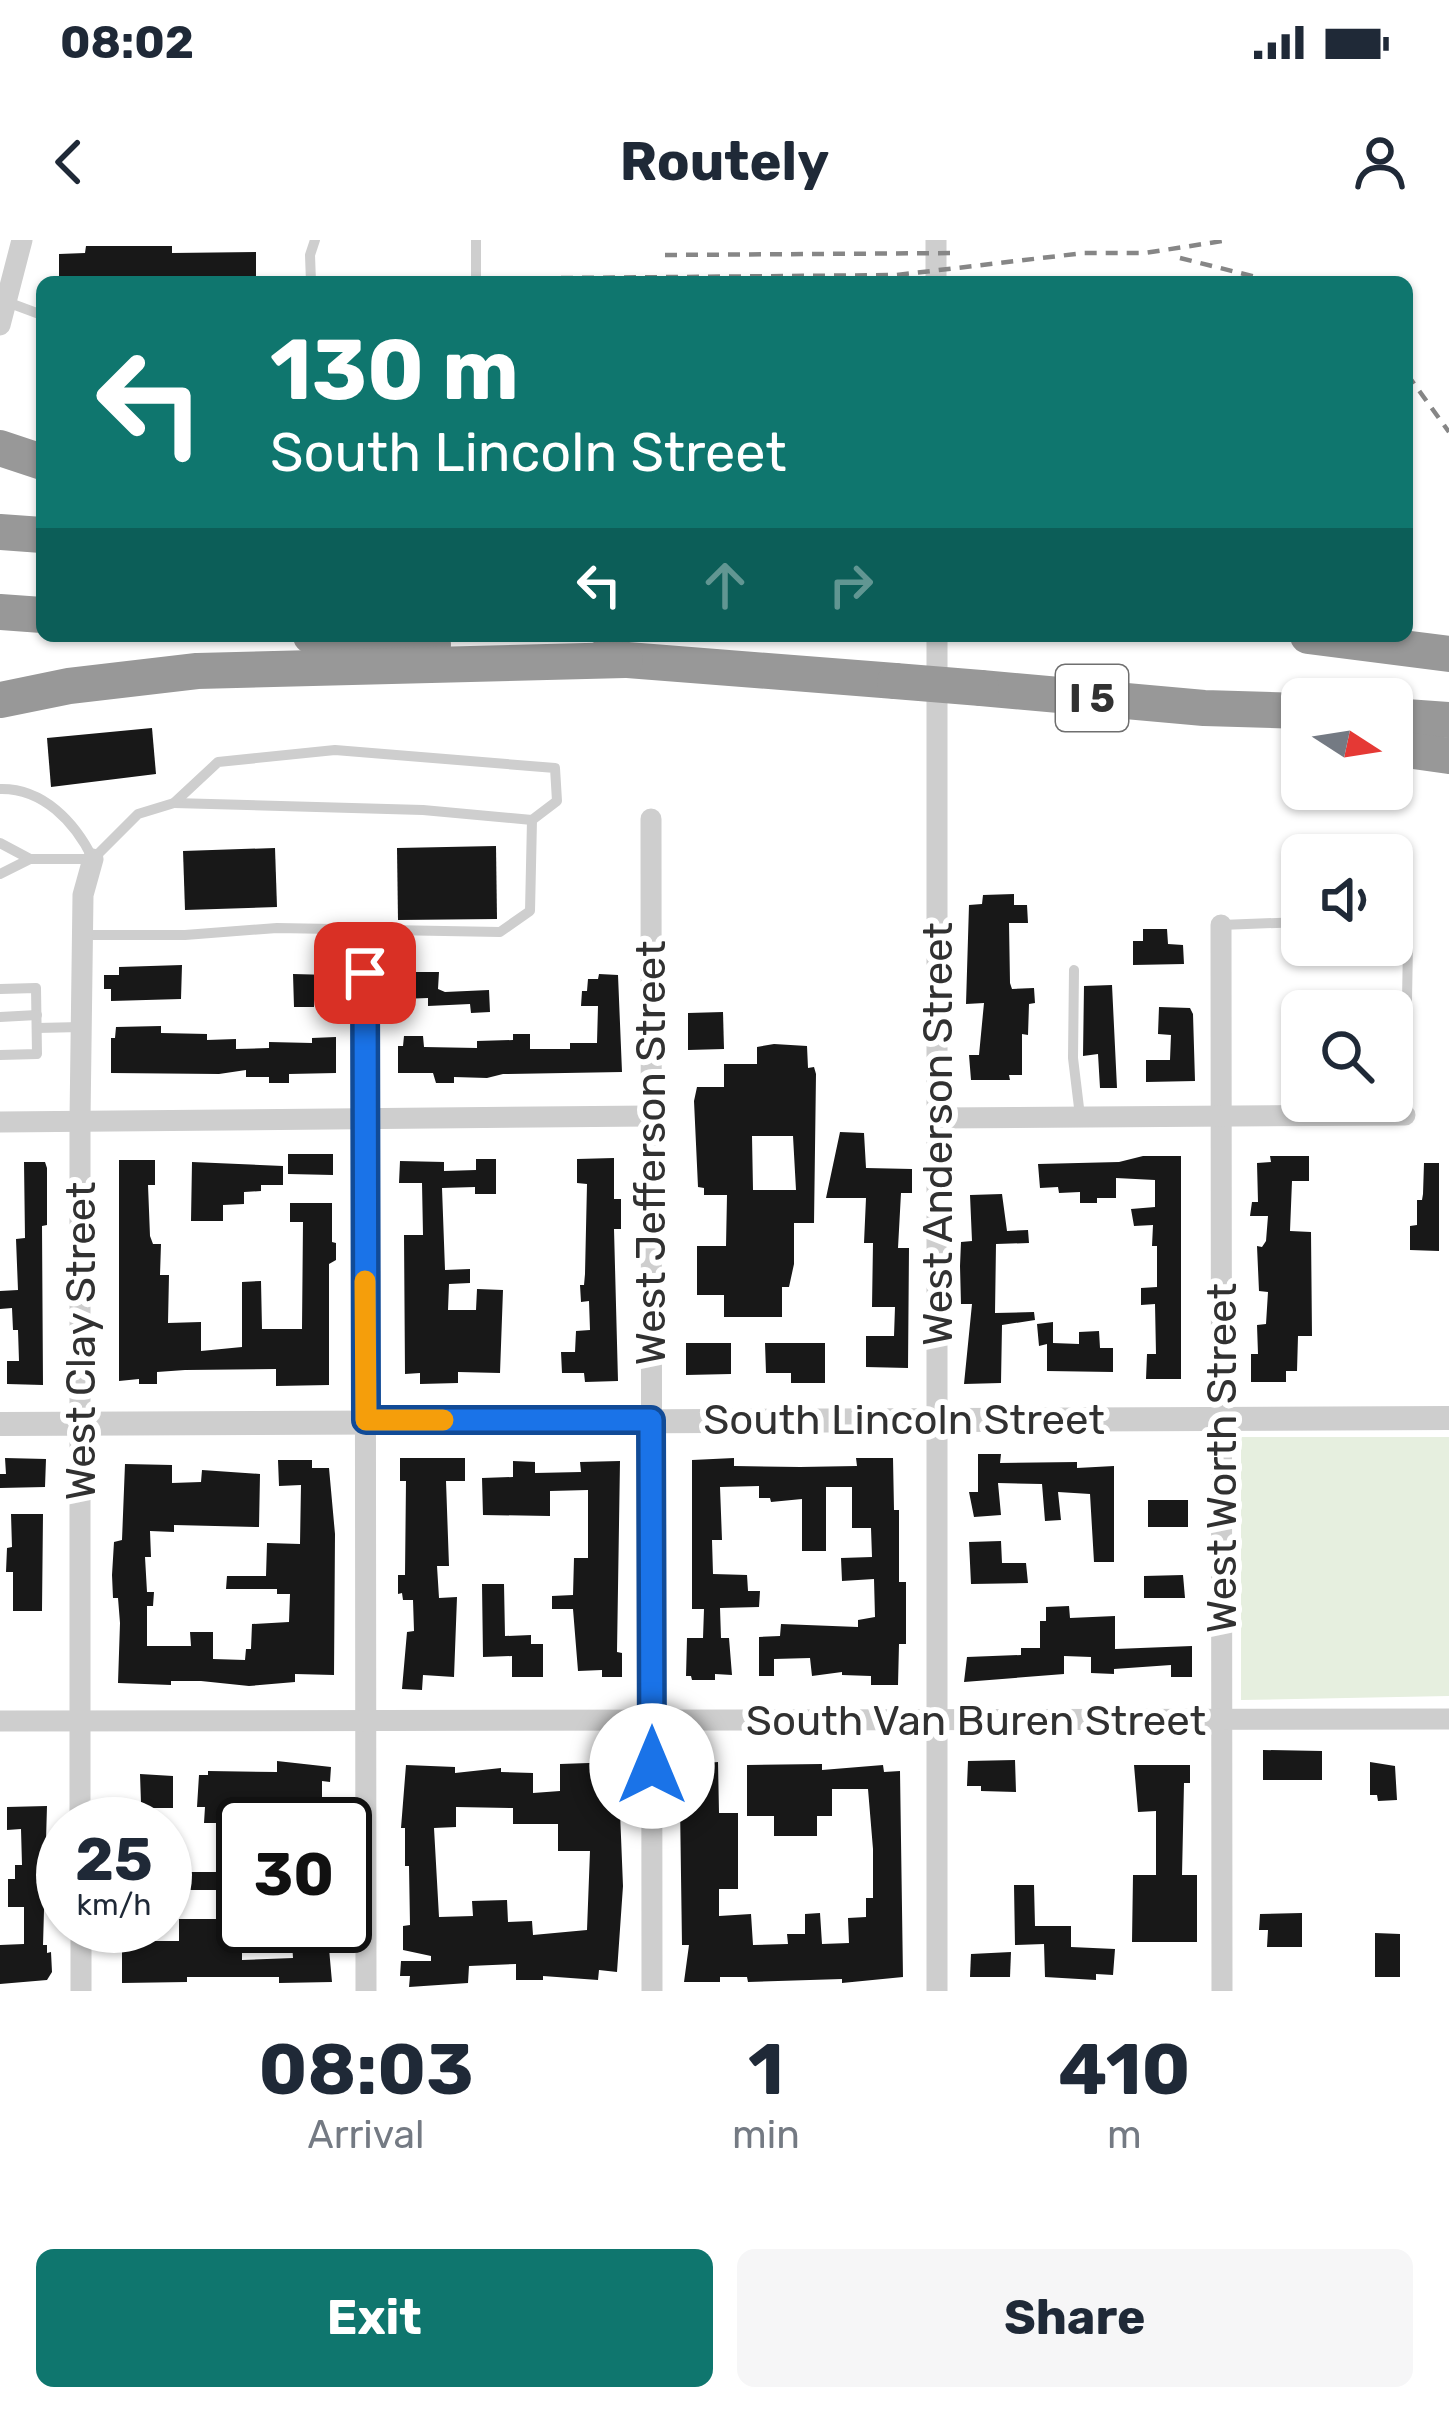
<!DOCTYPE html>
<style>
:root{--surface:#fff;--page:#f6f6f7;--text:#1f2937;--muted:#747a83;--accent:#0f766e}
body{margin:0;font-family:Rubik,sans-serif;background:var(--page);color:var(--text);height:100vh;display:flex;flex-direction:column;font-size:45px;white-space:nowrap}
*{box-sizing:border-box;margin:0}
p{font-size:39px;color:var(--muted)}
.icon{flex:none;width:66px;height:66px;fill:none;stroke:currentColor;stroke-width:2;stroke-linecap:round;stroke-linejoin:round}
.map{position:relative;height:1751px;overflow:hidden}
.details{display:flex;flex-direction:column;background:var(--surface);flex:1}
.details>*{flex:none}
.banner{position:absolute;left:36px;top:36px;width:1377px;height:366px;border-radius:18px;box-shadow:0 3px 9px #0004;background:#0f766e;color:#fff;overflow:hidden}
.needle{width:78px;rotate:102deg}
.buttons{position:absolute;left:1281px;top:438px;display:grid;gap:24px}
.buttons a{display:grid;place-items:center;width:132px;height:132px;border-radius:18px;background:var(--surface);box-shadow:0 3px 9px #0004;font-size:60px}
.speed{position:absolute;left:36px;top:1557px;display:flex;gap:24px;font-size:60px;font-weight:700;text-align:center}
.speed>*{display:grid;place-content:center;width:156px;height:156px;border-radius:50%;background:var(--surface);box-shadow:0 3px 9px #0004;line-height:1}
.speed small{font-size:30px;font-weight:400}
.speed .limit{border:6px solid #111;border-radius:18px;background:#fff;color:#111}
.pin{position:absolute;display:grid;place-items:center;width:102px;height:102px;color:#fff;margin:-51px;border-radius:24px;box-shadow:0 6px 18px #0006}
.me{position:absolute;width:132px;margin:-66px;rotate:0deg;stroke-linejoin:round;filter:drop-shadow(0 0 9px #0008)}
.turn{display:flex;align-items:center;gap:42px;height:252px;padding:0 36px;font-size:54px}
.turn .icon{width:156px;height:156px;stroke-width:2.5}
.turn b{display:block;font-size:84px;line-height:102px}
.lanes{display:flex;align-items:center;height:114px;padding:0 36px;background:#0003;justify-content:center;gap:60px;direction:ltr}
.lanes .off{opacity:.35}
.eta{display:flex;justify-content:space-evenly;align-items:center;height:204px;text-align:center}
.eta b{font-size:72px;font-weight:700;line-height:84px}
.action{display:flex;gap:24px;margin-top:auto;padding:24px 36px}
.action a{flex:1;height:138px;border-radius:18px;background:var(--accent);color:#fff;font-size:48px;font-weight:700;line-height:138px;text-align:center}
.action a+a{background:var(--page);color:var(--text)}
.status{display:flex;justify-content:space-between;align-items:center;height:84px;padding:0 60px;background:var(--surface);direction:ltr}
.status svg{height:33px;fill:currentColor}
header{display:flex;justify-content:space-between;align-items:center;height:156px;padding:0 36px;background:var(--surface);font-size:54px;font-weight:700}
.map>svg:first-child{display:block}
.green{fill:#e6efdf}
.building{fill:#181818;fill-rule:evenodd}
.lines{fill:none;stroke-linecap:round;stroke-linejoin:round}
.service{stroke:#cecece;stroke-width:10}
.minor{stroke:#cecece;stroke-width:21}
.tertiary{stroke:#cecece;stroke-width:24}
.motorway{stroke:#989898;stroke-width:36}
.rail{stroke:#868686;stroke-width:4.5;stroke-dasharray:12 9;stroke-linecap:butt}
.motorway-bridge{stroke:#989898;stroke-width:36}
.route-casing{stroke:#114b97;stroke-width:30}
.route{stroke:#1a73e8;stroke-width:21}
.slow{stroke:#f59e0b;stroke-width:21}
.labels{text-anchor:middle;stroke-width:12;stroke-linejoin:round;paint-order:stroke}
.shield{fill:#fff;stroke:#6f6f6f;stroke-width:3}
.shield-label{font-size:39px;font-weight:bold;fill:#313131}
.street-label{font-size:42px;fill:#313131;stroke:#fff}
</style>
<div class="status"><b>08:02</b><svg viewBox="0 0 49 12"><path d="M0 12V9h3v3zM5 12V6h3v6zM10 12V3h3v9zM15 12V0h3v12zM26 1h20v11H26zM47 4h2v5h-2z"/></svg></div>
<header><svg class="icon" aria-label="back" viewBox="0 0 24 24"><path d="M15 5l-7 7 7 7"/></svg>Routely<svg class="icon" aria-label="person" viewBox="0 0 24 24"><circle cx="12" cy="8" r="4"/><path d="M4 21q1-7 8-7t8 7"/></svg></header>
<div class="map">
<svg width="1449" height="1751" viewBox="0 0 1449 1751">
<rect width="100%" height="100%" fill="#fff"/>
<path class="green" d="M1241,1197H1449V1456L1241,1460Z"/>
<g class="building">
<path d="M86,6H172V13L256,12V42H59V14L85,13Z"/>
<path d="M152,488L156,534L51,547L47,498Z"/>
<path d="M496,606L497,679L398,680L397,608Z"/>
<path d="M275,608L277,667L185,670L183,611Z"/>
<path d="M1014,654V665H1027L1028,683H1009L1010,743L1012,749L1034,748L1035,763L1029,764L1028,795L1022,794V835H1009L1010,840H971L969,815H979L984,763L966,764L969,665L982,664L983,655Z"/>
<path d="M1143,689H1167L1168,704L1183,705L1184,724L1133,725V701H1143Z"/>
<path d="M182,725L181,759L111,761V749H104V735H119V727Z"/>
<path d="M400,732H439L438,749L445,752L489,750L490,772L471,773L470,764L428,766V758L401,759Z"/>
<path d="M293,734L330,735V759H314V767H294Z"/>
<path d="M599,734L618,735L622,832L503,834L487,838L454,837V843H436L433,833H398V806H403L404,796H423L424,807L477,808V801L513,800V794H530V809H570V803H597L598,766H581L582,751H587L588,739H598Z"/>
<path d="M1112,745L1117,848H1100L1098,814L1083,816L1084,746Z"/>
<path d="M1159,767L1190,768L1193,774L1195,841L1146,842V820H1170L1171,795L1158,794Z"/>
<path d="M723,772L724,809L688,810V773Z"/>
<path d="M161,786V793L207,794V800L236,799V809L269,808V802L312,803V798L336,797V833L289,834V843H269V837H246V830L219,834L111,833V798H115L116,787Z"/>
<path d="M774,804L807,806L808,828L814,827L816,834L814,983H794V1024L789,1047H782V1077H724V1055H697V1006H726L727,955H704V948L698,947L694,861L697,847H724V824H757V807ZM752,896H793L796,950H753Z"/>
<path d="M840,892L864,893L866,928L912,929V953H901L898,1008H909L908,1128L866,1127V1096H894L895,1067H872L873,1003H864L866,958H826Z"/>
<path d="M288,914H333V935L288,934Z"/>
<path d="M1143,916H1181V1139H1146L1147,1114H1156L1155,1064L1141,1065V1048L1157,1047V1006H1152L1153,985L1134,986L1131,969L1155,967V940L1116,938V958H1097V963H1080V952L1059,953L1058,947L1040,948L1038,924L1119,922Z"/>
<path d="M1270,916H1309V941H1292L1290,991L1311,992L1312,1096H1298L1297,1131H1286V1142H1251V1114H1258L1257,1085L1266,1084L1268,1052L1259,1051L1257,1006L1262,1007L1266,1001L1268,976H1250L1252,962H1258L1257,923L1271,922Z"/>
<path d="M614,918V959H621V989H614L618,1141L585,1142L584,1133H562L561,1112H575L576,1091L590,1090L589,1061L581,1062L580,1045H584L585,1034L587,944L577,943V919Z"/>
<path d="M476,919H496V954H475V947L442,948L445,1030L470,1029V1043L449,1044L448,1070H476L477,1049L503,1050L500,1133L458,1132V1143L420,1144V1133L405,1134L404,995H423L422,943H399L400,921L444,922V931L476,930Z"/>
<path d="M119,920H155V945H148L150,996L153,1004H161L160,1035H169L168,1083L201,1082V1111L242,1107V1042L261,1041L262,1089H302L303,982H290V963H332V1002L336,1003V1020L329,1024V1145L276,1146V1129L185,1130L157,1132V1144H139V1139L119,1141Z"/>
<path d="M24,922H45L47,928V985L42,986L43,1145L7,1144V1121H19L18,1090H13L12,1068L0,1069V1051L18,1050L16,999L25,998Z"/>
<path d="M192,922L283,926V945H261V951L244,952V964L223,965V981H191Z"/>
<path d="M1424,923H1439V1011L1410,1010V986L1417,985V960H1422L1423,954Z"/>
<path d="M1002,954L1007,991L1028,990L1029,1003L996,1004L995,1073L1034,1072L1035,1080L1002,1085L1001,1143L964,1144L972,1064H961L960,1026L961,1002L972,1001L970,955Z"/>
<path d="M1053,1082V1103L1079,1104V1092L1099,1091L1100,1108H1113V1132L1047,1131V1104L1039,1106L1037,1084Z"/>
<path d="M686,1103H731V1134L686,1135Z"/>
<path d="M765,1103H825V1143H791V1133H766Z"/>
<path d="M978,1214H1001L1000,1223L1077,1222V1228L1114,1226V1322H1094L1090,1254L1058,1252L1061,1280L1045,1281L1042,1244L998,1243L1001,1275L974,1277L969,1252H978Z"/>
<path d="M5,1218L46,1219L45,1247L0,1248V1234H6Z"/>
<path d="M400,1218H465V1241H446L449,1326H437L439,1358L457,1357L454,1437L423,1435L422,1450L402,1449L407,1392L414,1391L413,1360H403L402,1353L398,1354V1335H405L406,1241H400Z"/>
<path d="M734,1218V1226L800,1227L857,1226L856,1218H893L894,1270H899V1342H906V1404H899L898,1445H871V1436L842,1435V1432L812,1436L810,1418L774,1419V1436H759V1397L780,1396L781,1384L858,1387V1380L875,1377L874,1339L842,1341L841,1318L872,1317L871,1288H852V1247H826V1311H802V1259L771,1262L770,1258H759V1246L720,1247L722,1300H712L713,1334L747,1335L748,1351H760L759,1367L720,1368L721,1398H729L732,1435L715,1434V1440H692L691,1436H686L687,1398H703L704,1369H692V1220Z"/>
<path d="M278,1220H312V1228H329L335,1294L334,1435L295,1434V1442L249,1446L201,1441H171V1445L118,1443L120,1383L118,1358H113L112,1335L114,1302L122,1300L125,1224L172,1225V1243L201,1242L202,1230L260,1234L259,1287L174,1285V1292L150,1291L151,1317H145L147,1352H154L153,1366H147V1406H191L190,1392H213V1419L245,1420L246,1409H251L252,1384L289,1382L290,1354H277V1349H226L227,1336H266L267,1303L300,1304L301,1245L279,1246Z"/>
<path d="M513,1221L535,1222V1233L581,1232L580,1222L620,1221L617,1412L622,1413V1437H602V1430L578,1431L573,1369H552V1356L573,1355L574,1318H588V1250L550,1251V1276L483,1275L482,1238L513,1237Z"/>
<rect x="1148" y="1260" width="40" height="27"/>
<path d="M11,1274H43L42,1371H13V1332H6L7,1308L12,1307Z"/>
<path d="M1001,1301L1002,1323H1026L1028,1343L971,1344L969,1302Z"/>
<path d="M1183,1335L1185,1358H1144V1336Z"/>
<path d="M482,1344H504L505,1396L531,1395V1404H543V1437H512V1416L483,1417Z"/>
<path d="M1069,1366L1070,1378L1115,1376V1409L1192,1406V1437H1171V1425L1114,1429V1434L1091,1433V1417L1064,1416V1434L964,1442L967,1417L1021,1415V1408H1040V1381H1046V1367Z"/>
<path d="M1263,1510L1322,1511V1540H1263Z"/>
<path d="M1015,1520L1016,1552L981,1551V1546H967L968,1521Z"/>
<path d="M277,1521L331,1527L330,1542L322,1541V1571H260V1582H243V1650H184V1664H168V1626H184V1632H229L230,1583H204L205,1567H197L199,1535H208V1531L277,1532Z"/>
<path d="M618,1522L623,1646L617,1732L599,1730L598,1740L543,1736V1740H516V1724L469,1726L468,1743L409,1747L410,1736H400L401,1721H431V1716L403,1710V1686L410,1685L409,1626H405V1588H401L406,1525L455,1527V1533L501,1528V1532L533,1533V1553L560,1551V1524ZM456,1567L513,1568V1584H558V1611H590L587,1690L533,1695L532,1681L508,1682L507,1660L472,1661L473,1676L439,1677L434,1588L456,1587Z"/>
<path d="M718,1522L719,1573H738V1649H719V1676L751,1674L753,1705L788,1704L787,1694H805V1674L820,1673L822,1704L849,1703L848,1678L866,1677V1658H873V1609L868,1549H832V1576H817V1596H774V1576H747V1525L822,1524V1530L883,1525L884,1532L900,1531L903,1737L842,1743V1739L748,1742L747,1737H720V1742H684L689,1705H682L680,1565H685L684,1525Z"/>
<path d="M1370,1522L1395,1526L1397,1560L1378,1561L1377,1555H1370Z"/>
<path d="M1134,1525H1190V1543H1184L1182,1635H1197V1702H1132L1133,1635H1156V1571L1138,1572Z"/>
<path d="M140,1534L173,1536V1568H152L139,1578L121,1564L141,1563Z"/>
<path d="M47,1566L43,1705H47V1713L51,1712L52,1732L47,1740L0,1744V1705L24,1704V1667H8V1639H15V1625H22L21,1589L7,1590V1567Z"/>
<path d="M1014,1645H1034L1035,1686H1071V1707L1115,1709L1113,1735L1096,1734V1740L1045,1737L1044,1704L1015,1705Z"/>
<path d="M1302,1673V1707H1267L1268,1690H1259L1260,1674Z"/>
<path d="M179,1679H242V1720L293,1718L291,1686H327L332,1742L279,1743V1737H187V1742L122,1743V1701H179Z"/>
<path d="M1375,1693L1400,1694V1737H1375Z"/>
<path d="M1011,1712L1010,1737H970L971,1714Z"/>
</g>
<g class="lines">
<g class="service">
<path d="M476,0V42"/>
<path d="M311,42L310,15L315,0"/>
<path d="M7,62L42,75"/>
<path d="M0,549C43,548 75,582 93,619"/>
<path d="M174,563L423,570L532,580"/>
<path d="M0,603L30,619H93L138,574L174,563L218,522L335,510L555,528L557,561L532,580L530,671L500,692L277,688L185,695H83"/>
<path d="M0,634L30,619"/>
<path d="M1392,680L1404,689L1408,704L1405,875"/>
<path d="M1221,685L1302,682"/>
<path d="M1074,730L1073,818L1080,876"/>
<path d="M0,749L36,748L37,814L0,815"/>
<path d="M0,777L37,775"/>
<path d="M37,788L81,787"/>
</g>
<g class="minor">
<path d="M936,0V42"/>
<path d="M0,85L22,0"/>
<path d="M937,396V1751"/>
<path d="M651,579L652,1751"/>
<path d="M1221,685L1222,1751"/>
<path d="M365,732L366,1751"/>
<path d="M937,878L1405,875"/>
<path d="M0,882L650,876"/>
<path d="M0,1481L1449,1479"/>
<path d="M80,1584V880L83,655L93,619"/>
<path d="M81,1686V1751"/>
</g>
<path class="tertiary" d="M0,1184L1449,1178"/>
<g class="motorway">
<path d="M0,208L42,222"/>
<path d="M0,292L42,295"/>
<path d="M0,372L42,375"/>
<path d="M311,396L433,405"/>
<path d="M1308,396L1449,414"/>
<path d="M602,418L895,441"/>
<path d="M981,448L1204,468L1302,471"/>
<path d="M0,460L69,446L197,431L625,420"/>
<path d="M1392,476L1449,480"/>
<path d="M1392,508L1449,516"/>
</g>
<g class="rail">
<path d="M665,15L958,13"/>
<path d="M1180,18L1276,42"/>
<path d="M561,38L897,35L1084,13H1145L1229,0"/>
<path d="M1407,134L1449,192"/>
</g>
<path class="motorway-bridge" d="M895,441L981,448"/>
</g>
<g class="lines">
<defs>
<path id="route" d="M365,733L366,1180H651L652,1526"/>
</defs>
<use href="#route" class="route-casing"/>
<use href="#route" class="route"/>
<path class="slow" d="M365,1041L366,1180H443"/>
</g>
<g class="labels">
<rect class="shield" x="1056" y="425" width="72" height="66" rx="9"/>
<g class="shield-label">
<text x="1092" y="472">I 5</text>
</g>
<g class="street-label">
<text transform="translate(937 894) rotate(-90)" y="15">West Anderson Street</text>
<text transform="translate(650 913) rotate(-90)" y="15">West Jefferson Street</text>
<text transform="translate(80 1101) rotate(-90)" y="15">West Clay Street</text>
<text x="904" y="1194">South Lincoln Street</text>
<text transform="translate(1221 1218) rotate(-90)" y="15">West Worth Street</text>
<text x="976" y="1495">South Van Buren Street</text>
</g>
</g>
</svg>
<div class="buttons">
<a><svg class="needle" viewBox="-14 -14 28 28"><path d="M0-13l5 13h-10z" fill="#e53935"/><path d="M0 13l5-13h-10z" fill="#747a83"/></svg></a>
<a><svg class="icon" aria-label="sound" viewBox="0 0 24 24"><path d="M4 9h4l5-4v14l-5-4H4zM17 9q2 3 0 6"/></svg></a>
<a><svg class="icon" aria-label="search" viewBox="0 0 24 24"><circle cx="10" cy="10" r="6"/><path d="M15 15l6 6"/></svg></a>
</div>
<div class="speed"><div>25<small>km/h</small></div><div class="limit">30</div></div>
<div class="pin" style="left:365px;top:733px;background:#d93025"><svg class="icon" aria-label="arrive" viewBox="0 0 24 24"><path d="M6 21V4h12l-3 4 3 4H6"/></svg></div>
<svg class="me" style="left:652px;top:1526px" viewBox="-20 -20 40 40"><circle r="19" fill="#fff"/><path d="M0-13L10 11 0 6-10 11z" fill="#1a73e8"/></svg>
<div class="banner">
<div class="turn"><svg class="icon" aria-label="left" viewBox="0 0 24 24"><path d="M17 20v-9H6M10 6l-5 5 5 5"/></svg><div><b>130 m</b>South Lincoln Street</div></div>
<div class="lanes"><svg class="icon" aria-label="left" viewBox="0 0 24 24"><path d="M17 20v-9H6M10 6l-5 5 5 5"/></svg><svg class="icon off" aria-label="ahead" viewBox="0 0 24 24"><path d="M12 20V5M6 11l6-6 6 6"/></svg><svg class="icon off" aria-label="right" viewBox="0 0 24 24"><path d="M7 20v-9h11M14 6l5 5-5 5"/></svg></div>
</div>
</div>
<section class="details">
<div class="eta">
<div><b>08:03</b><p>Arrival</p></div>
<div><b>1</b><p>min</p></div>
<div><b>410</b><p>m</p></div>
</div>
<div class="action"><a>Exit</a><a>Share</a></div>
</section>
